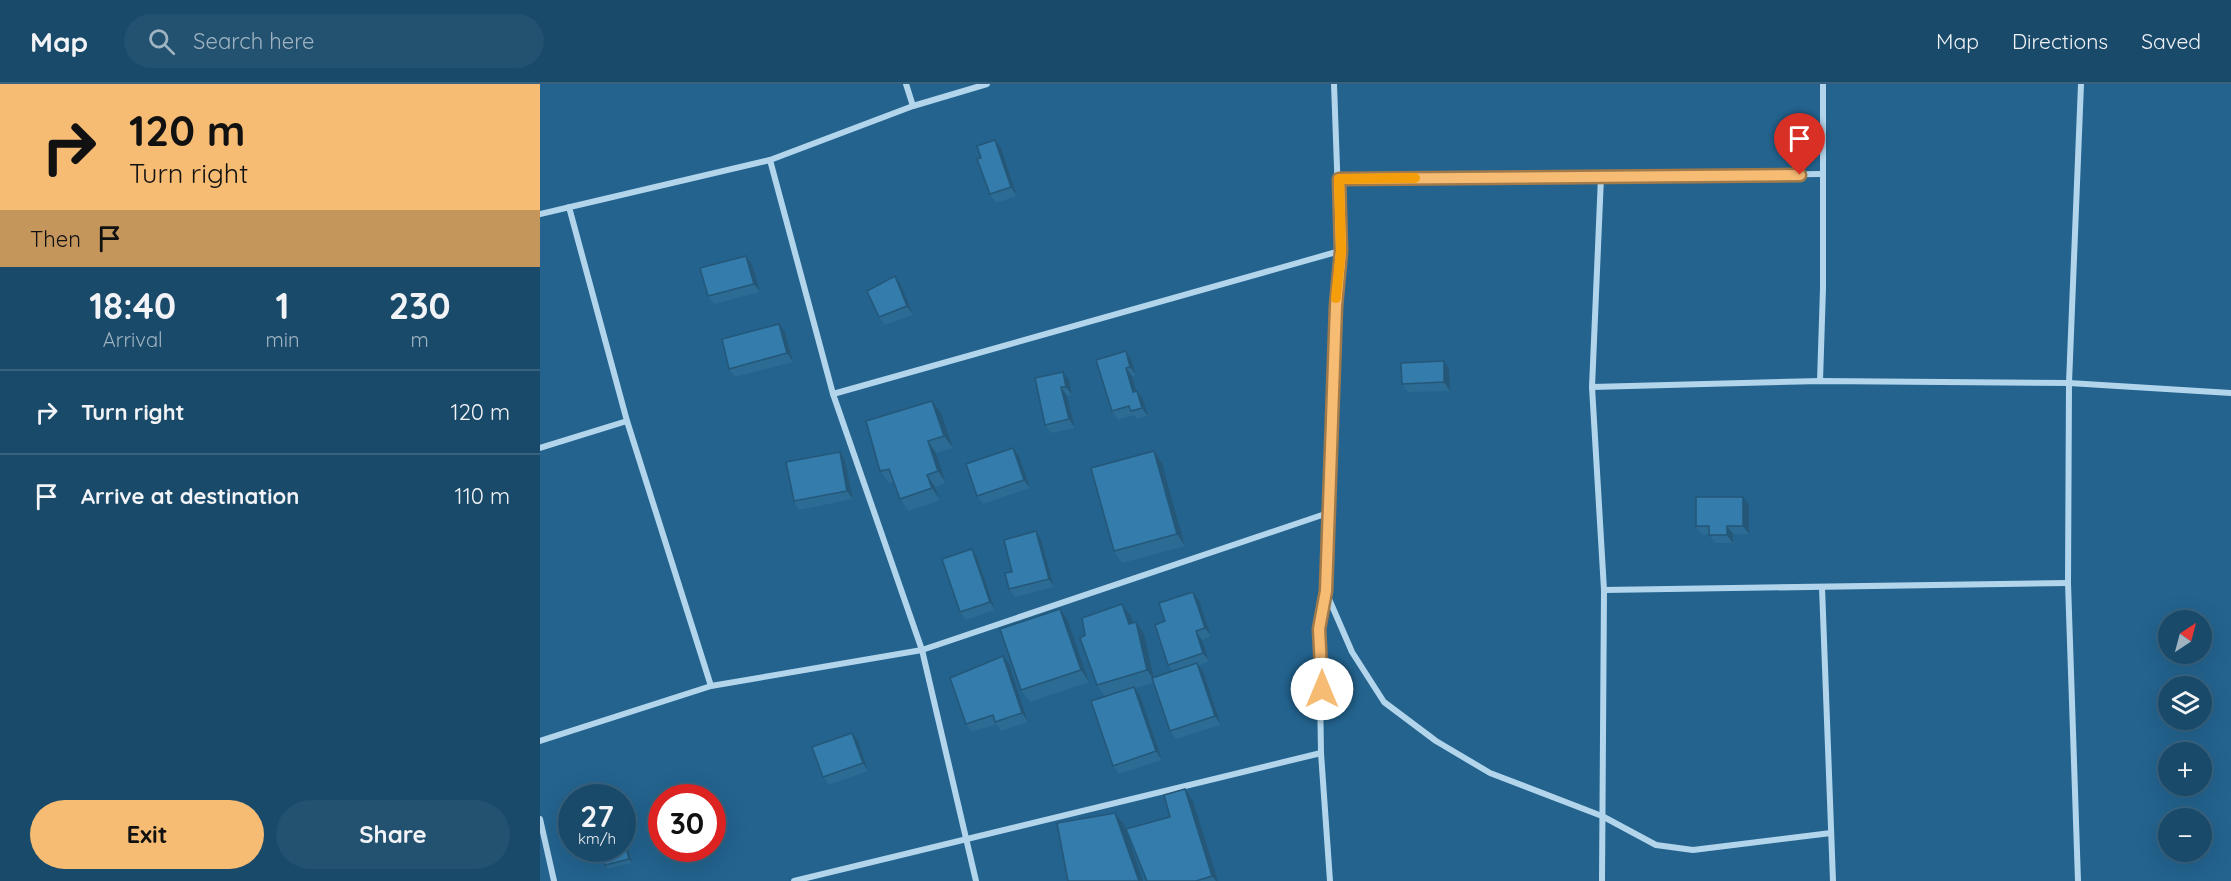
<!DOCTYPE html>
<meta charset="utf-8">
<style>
:root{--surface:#1a4a6a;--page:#235170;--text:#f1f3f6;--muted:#9fb3c1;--line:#38627e;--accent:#f7bc74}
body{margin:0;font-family:Quicksand,sans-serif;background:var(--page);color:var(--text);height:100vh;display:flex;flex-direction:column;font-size:22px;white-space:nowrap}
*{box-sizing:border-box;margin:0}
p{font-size:20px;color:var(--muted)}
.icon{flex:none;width:33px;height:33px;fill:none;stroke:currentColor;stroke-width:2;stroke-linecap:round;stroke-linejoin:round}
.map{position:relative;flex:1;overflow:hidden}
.details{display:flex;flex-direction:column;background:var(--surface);width:540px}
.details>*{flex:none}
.top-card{background:#f7bc74;color:#111;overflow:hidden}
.needle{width:39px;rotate:36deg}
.buttons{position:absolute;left:1618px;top:526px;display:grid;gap:12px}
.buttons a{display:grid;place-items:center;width:54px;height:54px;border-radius:50%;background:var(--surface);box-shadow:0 6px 24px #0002,0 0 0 2px var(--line);font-size:30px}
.speed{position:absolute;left:18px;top:700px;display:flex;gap:12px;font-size:30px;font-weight:700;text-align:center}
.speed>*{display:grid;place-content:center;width:78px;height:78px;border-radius:50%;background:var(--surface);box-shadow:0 6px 24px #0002,0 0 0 2px var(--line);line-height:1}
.speed small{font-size:15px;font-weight:400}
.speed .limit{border:9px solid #d22;background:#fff;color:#111}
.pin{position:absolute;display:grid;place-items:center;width:51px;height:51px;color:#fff;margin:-62px -26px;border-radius:50% 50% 50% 0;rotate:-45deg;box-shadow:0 0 6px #0007}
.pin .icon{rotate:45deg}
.me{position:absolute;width:66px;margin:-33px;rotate:0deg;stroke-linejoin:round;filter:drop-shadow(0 0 4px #0008)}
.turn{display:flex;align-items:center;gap:21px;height:126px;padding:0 30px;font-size:27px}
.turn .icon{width:78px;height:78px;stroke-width:2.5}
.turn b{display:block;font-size:42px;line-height:51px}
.then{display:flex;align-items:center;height:57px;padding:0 30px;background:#0003;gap:12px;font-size:22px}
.eta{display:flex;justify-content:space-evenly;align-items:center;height:102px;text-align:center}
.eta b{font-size:36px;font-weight:700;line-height:42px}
.action{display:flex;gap:12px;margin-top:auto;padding:12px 30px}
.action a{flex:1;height:69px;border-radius:36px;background:var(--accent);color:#111;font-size:24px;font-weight:700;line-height:69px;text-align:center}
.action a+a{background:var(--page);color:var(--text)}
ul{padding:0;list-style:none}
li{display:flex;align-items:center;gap:18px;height:84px;padding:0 30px;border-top:2px solid var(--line)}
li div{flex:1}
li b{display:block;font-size:22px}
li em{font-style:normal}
header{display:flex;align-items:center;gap:36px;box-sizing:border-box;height:84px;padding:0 30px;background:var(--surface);border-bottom:2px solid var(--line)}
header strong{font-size:28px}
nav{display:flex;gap:33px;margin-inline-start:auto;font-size:21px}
.search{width:420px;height:54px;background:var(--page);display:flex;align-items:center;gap:15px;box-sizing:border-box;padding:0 21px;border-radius:33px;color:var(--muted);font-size:22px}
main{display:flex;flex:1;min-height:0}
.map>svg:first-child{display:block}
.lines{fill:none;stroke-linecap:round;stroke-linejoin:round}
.minor{stroke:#b2d5ec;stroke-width:6}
.wall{fill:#2c6b93}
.shaded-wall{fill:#245778}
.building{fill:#337cab;stroke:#245778;stroke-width:1.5}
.route-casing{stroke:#a17a4b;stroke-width:15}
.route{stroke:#f7bc74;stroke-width:10}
.slow{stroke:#f59e0b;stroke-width:10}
</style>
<header>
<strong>Map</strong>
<div class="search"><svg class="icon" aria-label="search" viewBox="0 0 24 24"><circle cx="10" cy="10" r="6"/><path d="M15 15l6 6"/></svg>Search here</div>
<nav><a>Map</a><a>Directions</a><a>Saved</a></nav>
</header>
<main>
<section class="details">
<div class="top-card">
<div class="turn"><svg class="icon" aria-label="right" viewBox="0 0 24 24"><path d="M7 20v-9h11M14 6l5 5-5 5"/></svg><div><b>120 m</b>Turn right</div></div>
<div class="then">Then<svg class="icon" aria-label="arrive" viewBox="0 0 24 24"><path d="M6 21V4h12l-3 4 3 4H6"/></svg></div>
</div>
<div class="eta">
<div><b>18:40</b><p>Arrival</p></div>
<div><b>1</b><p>min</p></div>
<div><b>230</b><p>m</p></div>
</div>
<ul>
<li><svg class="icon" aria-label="right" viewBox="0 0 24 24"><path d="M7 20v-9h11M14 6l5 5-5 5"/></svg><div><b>Turn right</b></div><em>120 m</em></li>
<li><svg class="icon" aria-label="arrive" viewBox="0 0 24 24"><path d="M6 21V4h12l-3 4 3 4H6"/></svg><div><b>Arrive at destination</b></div><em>110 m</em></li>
</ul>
<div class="action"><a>Exit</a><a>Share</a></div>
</section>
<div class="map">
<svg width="1691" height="797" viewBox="0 0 1691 797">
<rect width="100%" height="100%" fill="#23638e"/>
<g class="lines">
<g class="minor">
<path d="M366,0L373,22"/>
<path d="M230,76L293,310L382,566L436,797"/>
<path d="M1061,93L1052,303L1064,506L1062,797"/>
<path d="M799,95L1282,90"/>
<path d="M29,123L87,337L171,602"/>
<path d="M0,130L230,76L373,22L447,0"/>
<path d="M1280,297L1283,204V0"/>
<path d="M1052,303L1280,297L1529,299L1691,309"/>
<path d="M293,310L800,167"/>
<path d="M0,364L87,337"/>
<path d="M1282,503L1293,797"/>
<path d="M1064,506L1528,499"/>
<path d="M786,508L812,568L844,618L896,657L950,689L1062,732L1116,761L1153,766L1291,749"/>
<path d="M0,657L171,602L382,566L788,429"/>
<path d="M0,735L14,797"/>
<path d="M254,797L781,669"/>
<path d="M790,797L781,669L779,545L786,507L796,221L800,167L794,0"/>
<path d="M1538,797L1528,499L1529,299L1541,0"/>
</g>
</g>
<g class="wall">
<path d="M455,56L461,64L477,112L456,119L450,110L441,74Z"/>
<path d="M206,172L212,180L220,208L174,220L168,212Z"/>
<path d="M361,201L373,231L345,241L339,233Z"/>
<path d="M245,248L253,278L195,293L189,285Z"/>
<path d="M586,267L591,275L596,291L592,292L597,307L603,315L608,332L597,335L594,331L578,336L572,327Z"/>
<path d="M909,285L910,307L868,308L862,300Z"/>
<path d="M495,294L529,296L532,311L527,312L535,344L511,349L505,341Z"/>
<path d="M401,329L413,364L396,369L406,399L395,403L400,416L369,427L360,415L354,398L349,399L340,387Z"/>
<path d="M473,364L479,372L490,404L443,420L437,412Z"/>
<path d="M300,368L305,377L313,415L259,426L254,417Z"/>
<path d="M622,379L645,462L582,479L574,467Z"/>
<path d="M1203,413L1209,421V450H1193V459H1175L1169,450L1162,451L1156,442Z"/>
<path d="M496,447L501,456L514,503L475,513L469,505L472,488Z"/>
<path d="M437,473L455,526L426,536L420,528Z"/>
<path d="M653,508L659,516L671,552L662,556L669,577L659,581L663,587L681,641L636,655L630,647L614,599L595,604L600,611L622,676L579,690L573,682L565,613L557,601L545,551L582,520L591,532L593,539L604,550L614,593L633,587L628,581L625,537Z"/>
<path d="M528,537L549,598L490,618L481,606Z"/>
<path d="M463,572L469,580L488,638L461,647L457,640L432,648L426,640Z"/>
<path d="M318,657L328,687L289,701L283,693Z"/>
<path d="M653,717L678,797H607L630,733Z"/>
<path d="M85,759L88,764L92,779L68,785L65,781Z"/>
</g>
<g class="shaded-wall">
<path d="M455,56L461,64L477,112L471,103Z"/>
<path d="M206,172L212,180L220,208L214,200Z"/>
<path d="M355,192L361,201L373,231L367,222Z"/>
<path d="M239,240L245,248L253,278L247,269Z"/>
<path d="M586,267L591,275L596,291L590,283Z"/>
<path d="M904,277L909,285L910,307L904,298Z"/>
<path d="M586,284L592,292L599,316L593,308Z"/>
<path d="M523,288L529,296L532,311L526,303Z"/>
<path d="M521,303L527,312L535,344L529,335Z"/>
<path d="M597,307L603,315L608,332L602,324Z"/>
<path d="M392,317L401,329L413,364L404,352Z"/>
<path d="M388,357L396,369L406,399L398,387Z"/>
<path d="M473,364L479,372L490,404L484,396Z"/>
<path d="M614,367L622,379L645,462L637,450Z"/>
<path d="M300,368L305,377L313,415L307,407Z"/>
<path d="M387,391L395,403L400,416L392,404Z"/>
<path d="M1203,413L1209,421V450L1203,442Z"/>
<path d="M1187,442L1193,450V459L1187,451Z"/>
<path d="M496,447L501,456L514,503L509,495Z"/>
<path d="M432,465L437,473L455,526L450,518Z"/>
<path d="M653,508L659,516L671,552L665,544Z"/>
<path d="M582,520L591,532L597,552L589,540Z"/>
<path d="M520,525L528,537L549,598L541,586Z"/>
<path d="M596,538L604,550L615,598L607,586Z"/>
<path d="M656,547L662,556L669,577L663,569Z"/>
<path d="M463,572L469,580L488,638L482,629Z"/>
<path d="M657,579L663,587L681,641L675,632Z"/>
<path d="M594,603L600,611L622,676L616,667Z"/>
<path d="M312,649L318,657L328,687L323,679Z"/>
<path d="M645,705L653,717L678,797H676L672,792Z"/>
<path d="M575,729L584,741L603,797H599Z"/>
<path d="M85,759L88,764L92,779L89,775Z"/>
</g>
<g class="building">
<path d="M455,56L471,103L450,110L437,75L441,74L437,62Z"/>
<path d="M206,172L214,200L168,212L160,184Z"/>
<path d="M355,192L367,222L339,233L327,207Z"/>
<path d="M239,240L247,269L189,285L182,255Z"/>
<path d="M586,267L590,283L586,284L593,308L597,307L602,324L591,327L589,322L572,327L556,276Z"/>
<path d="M904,277V298L862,300L861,279Z"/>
<path d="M523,288L526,303H521L529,335L505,341L495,294Z"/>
<path d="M392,317L404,352L388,357L398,387L387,391L392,404L360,415L349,385L340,387L326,337Z"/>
<path d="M473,364L484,396L437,412L426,380Z"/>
<path d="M614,367L637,450L574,467L551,384Z"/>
<path d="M300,368L307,407L254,417L246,378Z"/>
<path d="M1156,413H1203V442H1187V451H1169V442H1156Z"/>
<path d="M496,447L509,495L469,505L465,489L472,488L464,456Z"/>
<path d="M432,465L450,518L420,528L402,475Z"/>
<path d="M653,508L665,544L656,547L663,569L628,581L615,541L625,537L619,519Z"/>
<path d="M582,520L589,540L596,538L607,586L557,601L540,554L545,551L542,534Z"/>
<path d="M520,525L541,586L481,606L460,545Z"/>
<path d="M463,572L482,629L455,638L453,631L426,640L410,594Z"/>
<path d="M657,579L675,632L630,647L612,594Z"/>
<path d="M594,603L616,667L573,682L551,617Z"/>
<path d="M312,649L323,679L283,693L272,663Z"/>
<path d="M645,705L672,792L656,797H607L586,745L630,733L624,711Z"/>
<path d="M575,729L599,797H528L517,739Z"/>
<path d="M85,759L89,775L65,781L60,765H82V760Z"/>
</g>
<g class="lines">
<defs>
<path id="route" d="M782,605L779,545L786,507L796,222L801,167L799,95L1260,91"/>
</defs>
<use href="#route" class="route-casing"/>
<use href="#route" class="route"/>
<path class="slow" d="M796,214L801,167L799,95L875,94"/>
</g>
</svg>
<div class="buttons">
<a><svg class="needle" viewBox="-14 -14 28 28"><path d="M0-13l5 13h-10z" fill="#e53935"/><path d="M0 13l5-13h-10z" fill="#9fb3c1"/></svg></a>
<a><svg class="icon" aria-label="layers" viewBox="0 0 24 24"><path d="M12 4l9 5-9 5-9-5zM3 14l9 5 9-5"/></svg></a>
<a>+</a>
<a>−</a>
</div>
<div class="speed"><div>27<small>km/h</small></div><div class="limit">30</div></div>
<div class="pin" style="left:1260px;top:91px;background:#d93025"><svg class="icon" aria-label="arrive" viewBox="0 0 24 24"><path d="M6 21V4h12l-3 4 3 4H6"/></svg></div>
<svg class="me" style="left:782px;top:605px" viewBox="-20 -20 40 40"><circle r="19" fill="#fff"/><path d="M0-13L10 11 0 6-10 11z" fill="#f7bc74"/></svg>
</div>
</main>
